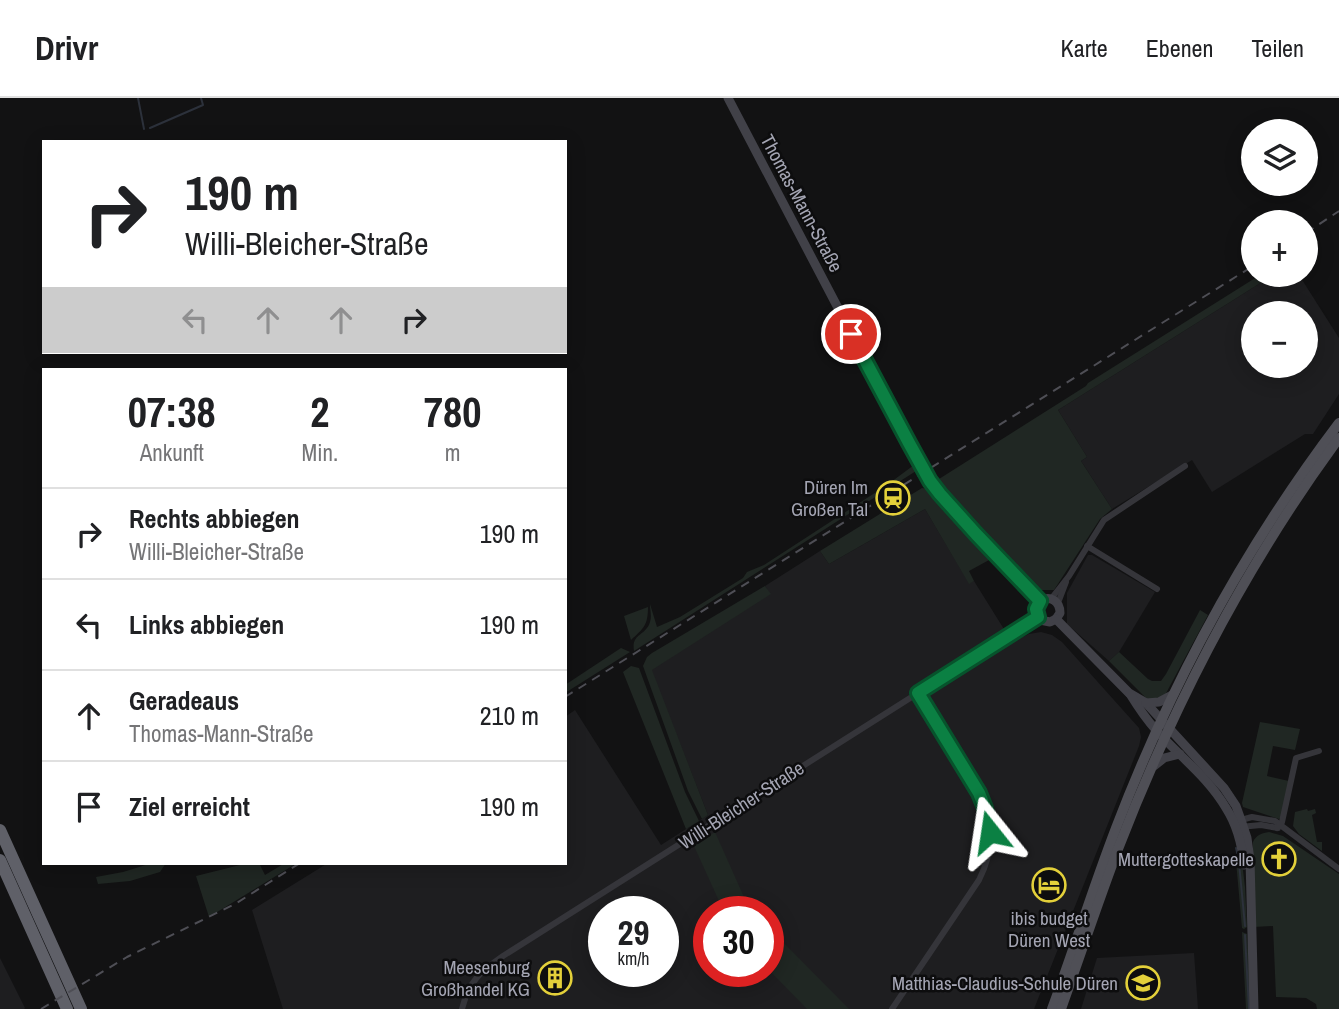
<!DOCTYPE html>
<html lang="de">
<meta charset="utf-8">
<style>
:root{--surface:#fff;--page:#f6f6f6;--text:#202124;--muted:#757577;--line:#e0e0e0}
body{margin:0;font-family:"Archivo Narrow",sans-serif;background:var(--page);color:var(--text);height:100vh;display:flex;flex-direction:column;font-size:26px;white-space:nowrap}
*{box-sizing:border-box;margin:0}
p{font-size:23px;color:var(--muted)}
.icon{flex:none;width:38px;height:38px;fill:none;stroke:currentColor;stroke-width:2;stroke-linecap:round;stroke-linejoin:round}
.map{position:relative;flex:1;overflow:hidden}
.panel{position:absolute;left:42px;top:270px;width:525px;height:497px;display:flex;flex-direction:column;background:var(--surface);border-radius:0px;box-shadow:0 4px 18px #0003}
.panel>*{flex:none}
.top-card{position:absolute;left:42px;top:42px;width:525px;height:214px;border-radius:0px;box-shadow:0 4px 18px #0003;background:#fff;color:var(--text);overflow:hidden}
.fabs{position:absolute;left:1241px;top:21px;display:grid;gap:14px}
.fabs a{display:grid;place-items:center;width:77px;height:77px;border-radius:50%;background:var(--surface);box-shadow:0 4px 18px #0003;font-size:35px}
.speed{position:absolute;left:588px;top:798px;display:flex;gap:14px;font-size:35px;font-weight:700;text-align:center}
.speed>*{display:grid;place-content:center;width:91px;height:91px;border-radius:50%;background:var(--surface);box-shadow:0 4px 18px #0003;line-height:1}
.speed small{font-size:18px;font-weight:400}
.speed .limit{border:10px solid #d22;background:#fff;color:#111}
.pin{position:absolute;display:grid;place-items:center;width:60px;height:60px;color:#fff;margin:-30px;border:4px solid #fff;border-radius:50%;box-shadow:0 2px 7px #0007}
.me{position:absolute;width:77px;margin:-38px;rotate:345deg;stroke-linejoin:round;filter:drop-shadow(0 0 5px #0008)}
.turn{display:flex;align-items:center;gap:24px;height:147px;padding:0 28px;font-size:32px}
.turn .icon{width:91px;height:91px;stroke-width:2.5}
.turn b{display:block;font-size:49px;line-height:60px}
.lanes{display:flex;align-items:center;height:66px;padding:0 28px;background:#0003;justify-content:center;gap:35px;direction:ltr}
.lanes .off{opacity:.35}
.eta{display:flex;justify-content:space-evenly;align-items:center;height:119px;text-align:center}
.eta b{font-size:42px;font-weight:700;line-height:49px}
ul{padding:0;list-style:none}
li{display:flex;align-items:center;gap:21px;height:91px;padding:0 28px;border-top:2px solid var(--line)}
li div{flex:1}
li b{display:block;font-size:26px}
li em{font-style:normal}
header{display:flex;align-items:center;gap:42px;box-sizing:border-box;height:98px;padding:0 35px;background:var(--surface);border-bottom:2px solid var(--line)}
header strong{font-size:33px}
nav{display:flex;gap:38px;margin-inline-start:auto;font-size:24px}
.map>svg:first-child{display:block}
.built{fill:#1e1e20;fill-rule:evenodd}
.green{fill:#202723}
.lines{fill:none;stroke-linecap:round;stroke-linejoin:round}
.stream{stroke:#2c313b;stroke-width:2}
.street{stroke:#35353a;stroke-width:6}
.secondary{stroke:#414148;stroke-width:9}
.primary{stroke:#4f4f56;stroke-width:10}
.highway{stroke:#5f6068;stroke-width:12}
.rail{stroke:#4e4e55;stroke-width:2;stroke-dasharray:9 7;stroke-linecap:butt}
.route-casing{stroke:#07532c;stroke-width:18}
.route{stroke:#0b8043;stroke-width:12}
.labels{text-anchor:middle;stroke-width:5;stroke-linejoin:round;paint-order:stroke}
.street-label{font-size:19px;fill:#a4a5b3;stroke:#0d0d0e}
.poi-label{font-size:19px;fill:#a4a5b3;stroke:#0d0d0e;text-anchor:end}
</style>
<header>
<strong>Drivr</strong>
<nav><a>Karte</a><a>Ebenen</a><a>Teilen</a></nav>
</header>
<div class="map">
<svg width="1339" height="911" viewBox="0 0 1339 911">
<rect width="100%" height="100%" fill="#121213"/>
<g class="built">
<path d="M1273,177H1299L1339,240V296L1313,336H1305L1212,394L1192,362L1112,411L1081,363L1087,359L1058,312ZM1253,215H1306V268H1253Z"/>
<path d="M925,411L969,485L974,483L1012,544L1029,536L1041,534L1052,537L1062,544L1139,630L1141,639L1139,648L1034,911H283L252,812L328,765H565V619L575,612L661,747L708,717L651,572L770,496L765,488L820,453L829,466ZM604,814H663V873H604ZM709,814H768V873H709Z"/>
<path d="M1088,457H1092L1155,494L1119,554L1109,563L1067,526V495Z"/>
<path d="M1194,855L1198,911H1081L1097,860Z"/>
<path d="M0,860L25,910L24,911H0Z"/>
</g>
<g class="green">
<path d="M1260,177H1273L1058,312L1087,359L1081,363L1112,411L1100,421L1054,492H1037L1028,484L1006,455L994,448L936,385L939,381L1086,288L1088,285Z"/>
<path d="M914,367L916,373L634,553C631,535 646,538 650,524C652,518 650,512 650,506L657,529L680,519L743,480L747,474L764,467L887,387Z"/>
<path d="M922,390L928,391L949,417L988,459L989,462L969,473L974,483L969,486L925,411L829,466L820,453Z"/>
<path d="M765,488L771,496L652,572L708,717L702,721L688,693L643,568L647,559L652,555Z"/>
<path d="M648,509C648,527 644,530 631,542L624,518Z"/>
<path d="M1200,512L1208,517L1164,599L1149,601L1146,600L1109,563L1119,554L1148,581L1152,583H1161L1166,576Z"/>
<path d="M621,550L630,554L565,595V587Z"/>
<path d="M631,568L639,570L685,694L699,723L686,731L623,574Z"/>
<path d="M1260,624L1300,631L1295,652L1273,648L1267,678L1289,683L1282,718L1279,721L1243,709L1242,705Z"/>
<path d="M1307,711L1308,713L1315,711L1316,715L1312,717L1317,744H1322V753L1299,736L1293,728L1295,714Z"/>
<path d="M715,734L748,808L754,814H724L694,748Z"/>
<path d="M1269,734L1283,738L1339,776V911H1317L1316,906L1306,900L1276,899L1273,828L1253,829V744C1256,737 1262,735 1269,734Z"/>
<path d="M1236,763L1242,764L1245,789L1247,829L1244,831L1242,830Z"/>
<path d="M152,765H166L160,774L130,783L98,786L96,779L123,774Z"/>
<path d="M248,765H259L265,777L285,765H297L209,819L196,778Z"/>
<path d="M768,829L849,911H807L768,871Z"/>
<path d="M1242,834L1247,836L1251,911H1246Z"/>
</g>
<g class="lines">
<g class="stream">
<path d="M138,0L144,31"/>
<path d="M150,30L203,7L201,0"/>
<path d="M1236,750L1238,758"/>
<path d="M1239,765L1245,828"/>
<path d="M1245,837L1249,911"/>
</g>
<g class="street">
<path d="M1087,448L1157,491"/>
<path d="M1051,501L1069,478L1104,422L1185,368"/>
<path d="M1058,505L1066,484"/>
<path d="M1239,724L1241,722L1252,719L1275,723L1339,771"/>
<path d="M1240,729L1261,727L1278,730"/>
<path d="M1277,730L1282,724L1296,660L1319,653"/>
<path d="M462,911C469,883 480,874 503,858L1038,519"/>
<path d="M892,911L979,782C1004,732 984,703 957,661C944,639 931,617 918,595"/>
</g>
<g class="secondary">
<path d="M728,0L924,374L940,396L1040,503"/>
<path d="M1040,503C1050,497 1060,503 1060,515L1056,521"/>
<path d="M1040,503C1035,510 1035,516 1040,522L1050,524L1056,521"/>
<path d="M1056,521L1129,595L1146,605L1224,690L1236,708L1241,722L1247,740L1250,762L1254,911"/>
<path d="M1130,596C1138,609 1146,621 1156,632C1179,658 1208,679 1226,710C1237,727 1242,747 1244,767"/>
<path d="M1146,605L1159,604L1174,596"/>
<path d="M1154,668L1164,660L1180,656"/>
</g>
<g class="primary">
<path d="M1052,911C1074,851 1093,790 1116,730C1171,586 1246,448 1339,325"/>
<path d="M1061,911C1080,858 1098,804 1118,751C1174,606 1247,465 1339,340"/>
</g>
<g class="highway">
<path d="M0,732L81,911"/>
<path d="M0,762L67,911"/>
</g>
<g class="rail">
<path d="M1306,135L1339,113"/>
<path d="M565,599L1253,168"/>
<path d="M41,911L127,859L235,806L300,765"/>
</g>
</g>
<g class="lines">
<defs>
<path id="route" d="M851,236L909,345L930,383L940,396L976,436L1040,503L1036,511L1038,519L918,595L979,695L985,710L990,734"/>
</defs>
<use href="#route" class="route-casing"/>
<use href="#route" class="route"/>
</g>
<defs>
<symbol id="station-ring" viewBox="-11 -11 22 22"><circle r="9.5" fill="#0d0d0e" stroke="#e3d03a" stroke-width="1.5"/><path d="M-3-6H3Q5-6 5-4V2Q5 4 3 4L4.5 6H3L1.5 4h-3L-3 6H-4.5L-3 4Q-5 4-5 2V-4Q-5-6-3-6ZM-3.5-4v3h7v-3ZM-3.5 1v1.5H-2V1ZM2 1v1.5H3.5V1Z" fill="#e3d03a"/></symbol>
<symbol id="church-ring" viewBox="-11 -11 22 22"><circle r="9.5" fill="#0d0d0e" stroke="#e3d03a" stroke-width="1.5"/><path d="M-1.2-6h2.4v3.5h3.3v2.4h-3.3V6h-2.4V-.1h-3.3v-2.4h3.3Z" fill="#e3d03a"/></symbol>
<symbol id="hotel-ring" viewBox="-11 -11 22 22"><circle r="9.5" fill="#0d0d0e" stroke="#e3d03a" stroke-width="1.5"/><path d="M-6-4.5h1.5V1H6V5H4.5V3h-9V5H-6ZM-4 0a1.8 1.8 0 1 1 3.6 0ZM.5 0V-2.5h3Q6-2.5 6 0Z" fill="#e3d03a"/></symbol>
<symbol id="building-ring" viewBox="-11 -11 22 22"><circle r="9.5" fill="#0d0d0e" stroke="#e3d03a" stroke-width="1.5"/><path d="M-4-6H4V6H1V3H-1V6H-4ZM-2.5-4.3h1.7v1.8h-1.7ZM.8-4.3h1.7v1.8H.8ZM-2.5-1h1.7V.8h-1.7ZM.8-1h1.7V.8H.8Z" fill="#e3d03a"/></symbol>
<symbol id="school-ring" viewBox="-11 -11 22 22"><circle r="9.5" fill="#0d0d0e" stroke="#e3d03a" stroke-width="1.5"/><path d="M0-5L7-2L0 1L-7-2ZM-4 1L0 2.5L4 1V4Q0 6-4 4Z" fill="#e3d03a"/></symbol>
</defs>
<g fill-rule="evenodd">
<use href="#station-ring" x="874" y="381" width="38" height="38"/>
<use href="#church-ring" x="1260" y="742" width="38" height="38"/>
<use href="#hotel-ring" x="1030" y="768" width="38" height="38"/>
<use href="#building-ring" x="536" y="861" width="38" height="38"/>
<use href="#school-ring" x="1124" y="866" width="38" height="38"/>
</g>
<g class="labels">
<g class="street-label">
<text transform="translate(802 105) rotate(62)" y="7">Thomas-Mann-Straße</text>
<text transform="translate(741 707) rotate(-33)" y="7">Willi-Bleicher-Straße</text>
</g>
<g class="poi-label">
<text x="868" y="396">Düren Im<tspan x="868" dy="22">Großen Tal</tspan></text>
<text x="1254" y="768">Muttergotteskapelle</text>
<text x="1049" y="827" text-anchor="middle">ibis budget<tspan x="1049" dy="22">Düren West</tspan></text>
<text x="530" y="876">Meesenburg<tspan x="530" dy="22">Großhandel KG</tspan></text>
<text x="1118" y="892">Matthias-Claudius-Schule Düren</text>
</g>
</g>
</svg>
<div class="fabs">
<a><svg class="icon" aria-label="layers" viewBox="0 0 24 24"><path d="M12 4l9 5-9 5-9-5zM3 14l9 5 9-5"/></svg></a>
<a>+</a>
<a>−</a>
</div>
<div class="speed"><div>29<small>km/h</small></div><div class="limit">30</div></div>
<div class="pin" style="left:851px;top:236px;background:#d93025"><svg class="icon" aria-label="arrive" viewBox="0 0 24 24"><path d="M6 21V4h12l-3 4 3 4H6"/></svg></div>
<svg class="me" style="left:990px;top:734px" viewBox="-20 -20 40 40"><path d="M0-17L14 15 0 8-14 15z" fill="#0b8043" stroke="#fff" stroke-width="4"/></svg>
<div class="top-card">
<div class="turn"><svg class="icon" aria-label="right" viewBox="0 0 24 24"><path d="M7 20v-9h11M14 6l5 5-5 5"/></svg><div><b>190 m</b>Willi-Bleicher-Straße</div></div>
<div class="lanes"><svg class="icon off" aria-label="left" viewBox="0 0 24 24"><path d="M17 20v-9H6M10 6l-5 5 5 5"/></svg><svg class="icon off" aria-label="ahead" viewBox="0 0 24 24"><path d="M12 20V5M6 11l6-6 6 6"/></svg><svg class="icon off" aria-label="ahead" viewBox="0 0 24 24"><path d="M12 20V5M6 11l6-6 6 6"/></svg><svg class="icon" aria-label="right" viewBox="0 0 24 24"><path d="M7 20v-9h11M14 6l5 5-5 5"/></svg></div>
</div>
<section class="panel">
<div class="eta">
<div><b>07:38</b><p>Ankunft</p></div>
<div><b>2</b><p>Min.</p></div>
<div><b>780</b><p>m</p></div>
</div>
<ul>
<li><svg class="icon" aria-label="right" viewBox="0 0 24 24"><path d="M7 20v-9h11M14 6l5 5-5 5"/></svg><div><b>Rechts abbiegen</b><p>Willi-Bleicher-Straße</p></div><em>190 m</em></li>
<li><svg class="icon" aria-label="left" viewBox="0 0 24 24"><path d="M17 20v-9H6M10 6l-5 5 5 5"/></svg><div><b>Links abbiegen</b></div><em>190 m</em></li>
<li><svg class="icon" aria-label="ahead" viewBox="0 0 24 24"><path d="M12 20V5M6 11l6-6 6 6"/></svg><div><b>Geradeaus</b><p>Thomas-Mann-Straße</p></div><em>210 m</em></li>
<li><svg class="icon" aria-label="arrive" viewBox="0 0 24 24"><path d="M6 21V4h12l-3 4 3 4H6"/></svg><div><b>Ziel erreicht</b></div><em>190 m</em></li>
</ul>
</section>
</div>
